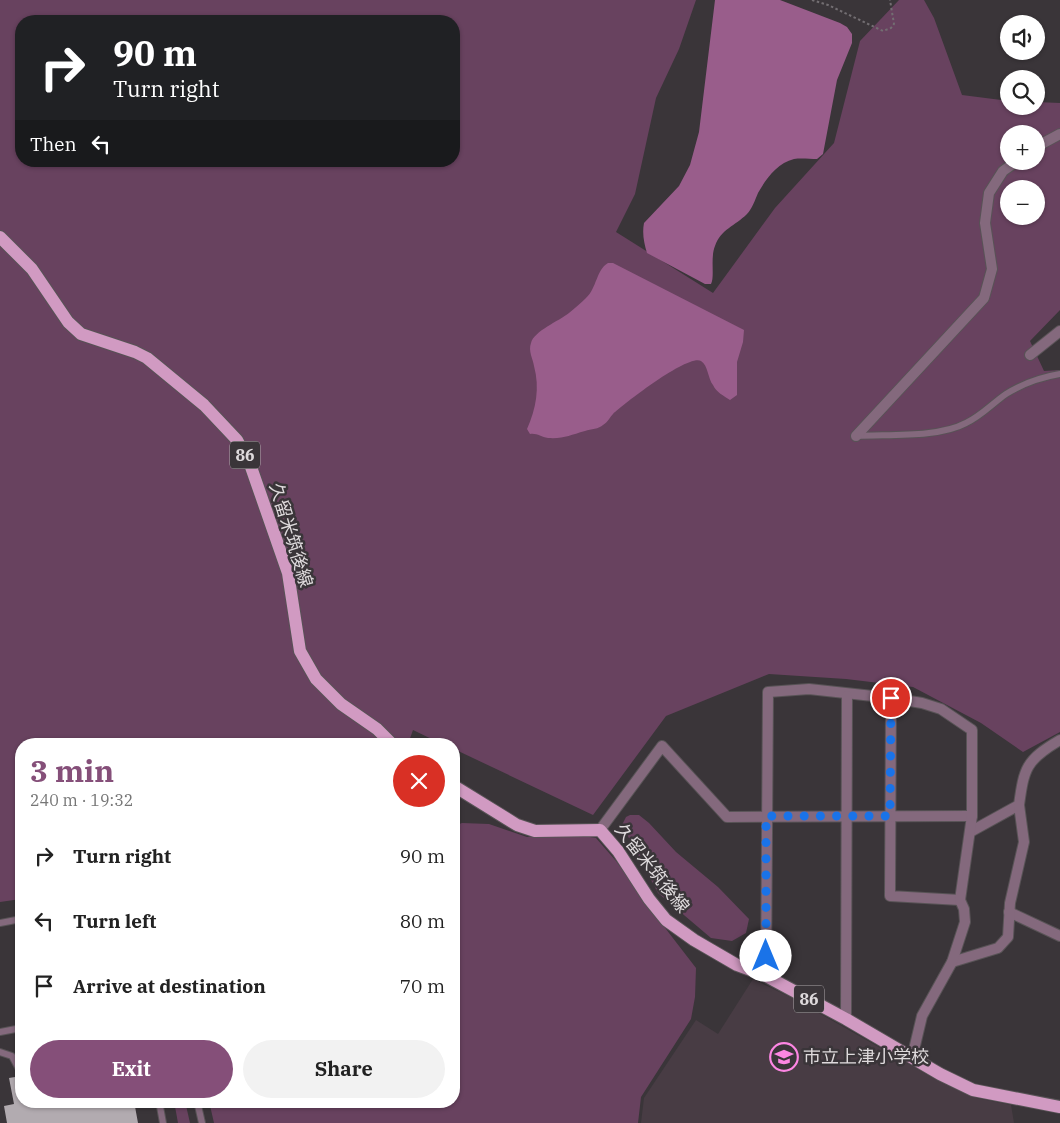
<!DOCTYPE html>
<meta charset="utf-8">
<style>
:root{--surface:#fff;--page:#f2f2f2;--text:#222;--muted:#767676;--accent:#854f79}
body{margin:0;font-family:"IBM Plex Serif","Noto Sans JP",serif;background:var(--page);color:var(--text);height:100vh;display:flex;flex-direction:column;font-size:19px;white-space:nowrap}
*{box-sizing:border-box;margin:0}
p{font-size:16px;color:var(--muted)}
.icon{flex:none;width:28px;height:28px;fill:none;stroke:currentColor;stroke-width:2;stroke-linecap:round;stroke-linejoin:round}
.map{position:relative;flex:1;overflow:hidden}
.drawer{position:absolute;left:15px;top:738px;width:445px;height:370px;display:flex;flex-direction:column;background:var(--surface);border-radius:20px;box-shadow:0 1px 4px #0004}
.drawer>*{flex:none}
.hud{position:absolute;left:15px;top:15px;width:445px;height:152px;border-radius:20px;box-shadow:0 1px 4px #0004;background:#202124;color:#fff;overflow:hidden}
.controls{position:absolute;left:1000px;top:15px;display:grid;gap:10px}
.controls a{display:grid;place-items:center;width:45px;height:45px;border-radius:50%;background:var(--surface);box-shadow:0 1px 4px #0004;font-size:25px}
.pin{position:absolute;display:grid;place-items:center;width:42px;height:42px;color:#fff;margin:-21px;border:2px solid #fff;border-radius:50%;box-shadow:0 1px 5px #0007}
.me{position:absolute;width:55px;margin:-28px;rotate:0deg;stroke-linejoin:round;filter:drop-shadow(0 0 4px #0008)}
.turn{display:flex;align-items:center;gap:18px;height:105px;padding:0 15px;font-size:22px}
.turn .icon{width:65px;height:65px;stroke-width:2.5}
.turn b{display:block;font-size:35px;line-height:42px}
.then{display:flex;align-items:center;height:48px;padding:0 15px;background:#0003;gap:10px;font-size:19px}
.round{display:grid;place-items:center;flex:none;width:52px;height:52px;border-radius:26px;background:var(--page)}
.summary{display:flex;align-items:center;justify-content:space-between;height:85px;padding:0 15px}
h1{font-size:30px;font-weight:700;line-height:38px;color:var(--accent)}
.button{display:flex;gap:10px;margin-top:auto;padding:10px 15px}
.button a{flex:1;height:58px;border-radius:30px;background:var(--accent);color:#fff;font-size:20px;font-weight:700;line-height:58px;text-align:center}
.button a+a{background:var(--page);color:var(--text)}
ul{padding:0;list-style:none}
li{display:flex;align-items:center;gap:15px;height:65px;padding:0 15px}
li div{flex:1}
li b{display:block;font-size:19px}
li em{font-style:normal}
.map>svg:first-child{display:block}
.built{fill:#483c44}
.green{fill:#68425f;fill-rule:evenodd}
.water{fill:#995d8b}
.building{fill:#b2abb0}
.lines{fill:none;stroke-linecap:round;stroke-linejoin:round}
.service-casing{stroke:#585356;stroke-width:8}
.minor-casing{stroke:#585356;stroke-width:12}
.primary-casing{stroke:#585356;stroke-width:14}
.path{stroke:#736e72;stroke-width:2;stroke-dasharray:2.5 2.5;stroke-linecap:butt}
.service{stroke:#84697d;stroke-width:6}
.minor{stroke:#84697d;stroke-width:10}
.primary{stroke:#d19ac2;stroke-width:12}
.route{stroke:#1a73e8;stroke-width:9;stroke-dasharray:0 16.2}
.labels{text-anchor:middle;stroke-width:5;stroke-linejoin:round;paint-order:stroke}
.shield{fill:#3a3539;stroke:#ada8ab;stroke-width:1}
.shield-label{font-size:16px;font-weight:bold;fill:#dedadc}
.street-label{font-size:18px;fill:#dedadc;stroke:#3a3539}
.poi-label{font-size:18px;fill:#dedadc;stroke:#3a3539;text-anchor:start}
</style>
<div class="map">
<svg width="1060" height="1123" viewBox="0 0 1060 1123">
<rect width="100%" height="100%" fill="#3a3539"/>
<path class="built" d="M753,979L796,1000L935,1079L977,1098L1011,1105L1014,1123H641L644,1098L696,1020L718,1034Z"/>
<g class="green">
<path d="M0,0H696L679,49L656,98L635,194L616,232L713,293L775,208L834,143L860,41L899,0H924L934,18L962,95L1009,101V106H1036V102L1060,103V310L1030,341L1044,371L1060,370V732L1023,752L981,723L913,687L846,679L769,674L666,716L593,815L454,749V744H442L413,730L408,744H21V899L0,902ZM21,21H454V161H21ZM1009,134H1036V161H1009ZM1009,189H1036V216H1009Z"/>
<path d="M630,815H639L649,823L676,852L718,887L749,919L746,933L732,941L711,938L658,893L622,825L626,817Z"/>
<path d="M462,823L489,824L527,837L577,835L596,838L616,861L669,933L696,968L695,997L691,1019L641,1097L638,1123H214L209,1101H454V826Z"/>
<path d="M174,1101H185L190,1123H178Z"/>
</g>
<g class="water">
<path d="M715,0H780L840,23L847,27L852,34V43L837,80L823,154L817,159C810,159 801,158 794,159C777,163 766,179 758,193C755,200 752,209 747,214C735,226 721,229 715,246C710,258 715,277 711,284H705L647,253C644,243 642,233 644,223L679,186L690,165L699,132Z"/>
<path d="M608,263H613L744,330L743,342L737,362V395L730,400C724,396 716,392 713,385C708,379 708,365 701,361C688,354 625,403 613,414C610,417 608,422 603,425C599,429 591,429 585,431C570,435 564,439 548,438C541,437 537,433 530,434L527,429C536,409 540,388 534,366C533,359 528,351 531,343C534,331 559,321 569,313C575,308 581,303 586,298C597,288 596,270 608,263Z"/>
</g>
<path class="building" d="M21,1076V1101H134L138,1123H7L4,1106L14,1104L9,1078Z"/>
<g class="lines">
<defs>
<g id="service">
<path d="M856,436C888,434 938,438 966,423C981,416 993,403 1006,394C1022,384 1042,377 1060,374"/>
<path d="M0,923L21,919"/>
<path d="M0,1032L21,1028"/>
<path d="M0,1052L12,1056L20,1071"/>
<path d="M159,1101L163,1123"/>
<path d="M197,1101L202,1123"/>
</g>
<g id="minor">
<path d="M1036,147L1060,134"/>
<path d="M1030,355L1060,331"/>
<path d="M856,436L984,298L992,269L985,223L989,193L1003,171L1017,161"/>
<path d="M891,698L890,896L960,900"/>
<path d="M600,830L662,746L727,817L972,816"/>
<path d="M970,832L1019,805C1024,768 1026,760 1060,740"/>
<path d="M1009,912L1060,936"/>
<path d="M952,962L998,948L1008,937L1010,903L1024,842L1019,805"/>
<path d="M766,976L768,692L809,689L891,698L922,703L941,709L972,730V816L960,900L964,909L965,922L952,962L922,1016L912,1058"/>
<path d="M846,1019L847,696"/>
</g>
<g id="primary">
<path d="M0,237L32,269L68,322L81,334L135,352L147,358L204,405L237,440L251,467L288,573L300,651L316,679L341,704L377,729L392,744"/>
<path d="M454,786L517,825L535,831L600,830L618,851L649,899L666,920L694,940L737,965L766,976L846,1019L940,1074L973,1090L1060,1107"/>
</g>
</defs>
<use href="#service" class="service-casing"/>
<use href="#minor" class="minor-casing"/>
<use href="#primary" class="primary-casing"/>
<path class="path" d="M812,0L828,5L883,31L891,28L894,24L890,0"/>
<use href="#service" class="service"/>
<use href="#minor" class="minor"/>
<use href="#primary" class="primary"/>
</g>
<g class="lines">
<path class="route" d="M766,956V816H890L891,698"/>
</g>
<defs>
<symbol id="school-ring" viewBox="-11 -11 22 22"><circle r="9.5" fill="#3a3539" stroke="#fd86e3" stroke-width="1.5"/><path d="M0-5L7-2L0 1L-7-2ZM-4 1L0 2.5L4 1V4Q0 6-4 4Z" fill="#fd86e3"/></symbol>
</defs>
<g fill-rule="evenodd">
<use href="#school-ring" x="768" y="1041" width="32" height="32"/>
</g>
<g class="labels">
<g class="shield">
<rect x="230" y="441.5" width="30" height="27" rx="4"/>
<rect x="794" y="985.5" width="30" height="27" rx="4"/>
</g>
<g class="shield-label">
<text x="245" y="461">86</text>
<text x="809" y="1005">86</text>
</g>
<g class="street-label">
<text transform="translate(291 535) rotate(73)" y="6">久留米筑後線</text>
<text transform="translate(652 868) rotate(52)" y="6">久留米筑後線</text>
</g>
<g class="poi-label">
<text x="803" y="1063">市立上津小学校</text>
</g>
</g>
</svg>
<div class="controls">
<a><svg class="icon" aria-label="sound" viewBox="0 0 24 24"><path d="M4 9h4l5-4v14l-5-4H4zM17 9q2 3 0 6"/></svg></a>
<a><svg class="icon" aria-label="search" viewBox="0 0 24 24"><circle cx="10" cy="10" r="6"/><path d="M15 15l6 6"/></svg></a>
<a>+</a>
<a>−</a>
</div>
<div class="pin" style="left:891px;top:698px;background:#d93025"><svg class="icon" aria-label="arrive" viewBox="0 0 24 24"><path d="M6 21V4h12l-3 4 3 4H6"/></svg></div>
<svg class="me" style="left:766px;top:956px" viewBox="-20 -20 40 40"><circle r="19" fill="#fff"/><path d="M0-13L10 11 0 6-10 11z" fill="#1a73e8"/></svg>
<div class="hud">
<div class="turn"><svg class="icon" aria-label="right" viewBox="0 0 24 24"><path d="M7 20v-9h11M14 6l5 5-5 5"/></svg><div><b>90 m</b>Turn right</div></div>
<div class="then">Then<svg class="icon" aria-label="left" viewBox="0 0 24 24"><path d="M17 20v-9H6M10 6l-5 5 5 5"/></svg></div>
</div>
<section class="drawer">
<div class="summary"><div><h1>3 min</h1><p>240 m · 19:32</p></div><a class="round" style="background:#d93025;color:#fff"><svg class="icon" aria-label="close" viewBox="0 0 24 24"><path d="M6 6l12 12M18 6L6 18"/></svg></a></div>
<ul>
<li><svg class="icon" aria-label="right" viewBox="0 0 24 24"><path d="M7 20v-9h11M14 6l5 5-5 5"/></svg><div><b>Turn right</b></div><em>90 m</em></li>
<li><svg class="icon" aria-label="left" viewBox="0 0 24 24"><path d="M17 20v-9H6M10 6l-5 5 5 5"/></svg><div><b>Turn left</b></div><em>80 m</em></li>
<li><svg class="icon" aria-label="arrive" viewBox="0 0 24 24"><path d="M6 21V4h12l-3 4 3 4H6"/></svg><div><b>Arrive at destination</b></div><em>70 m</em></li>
</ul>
<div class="button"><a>Exit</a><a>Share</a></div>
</section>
</div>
